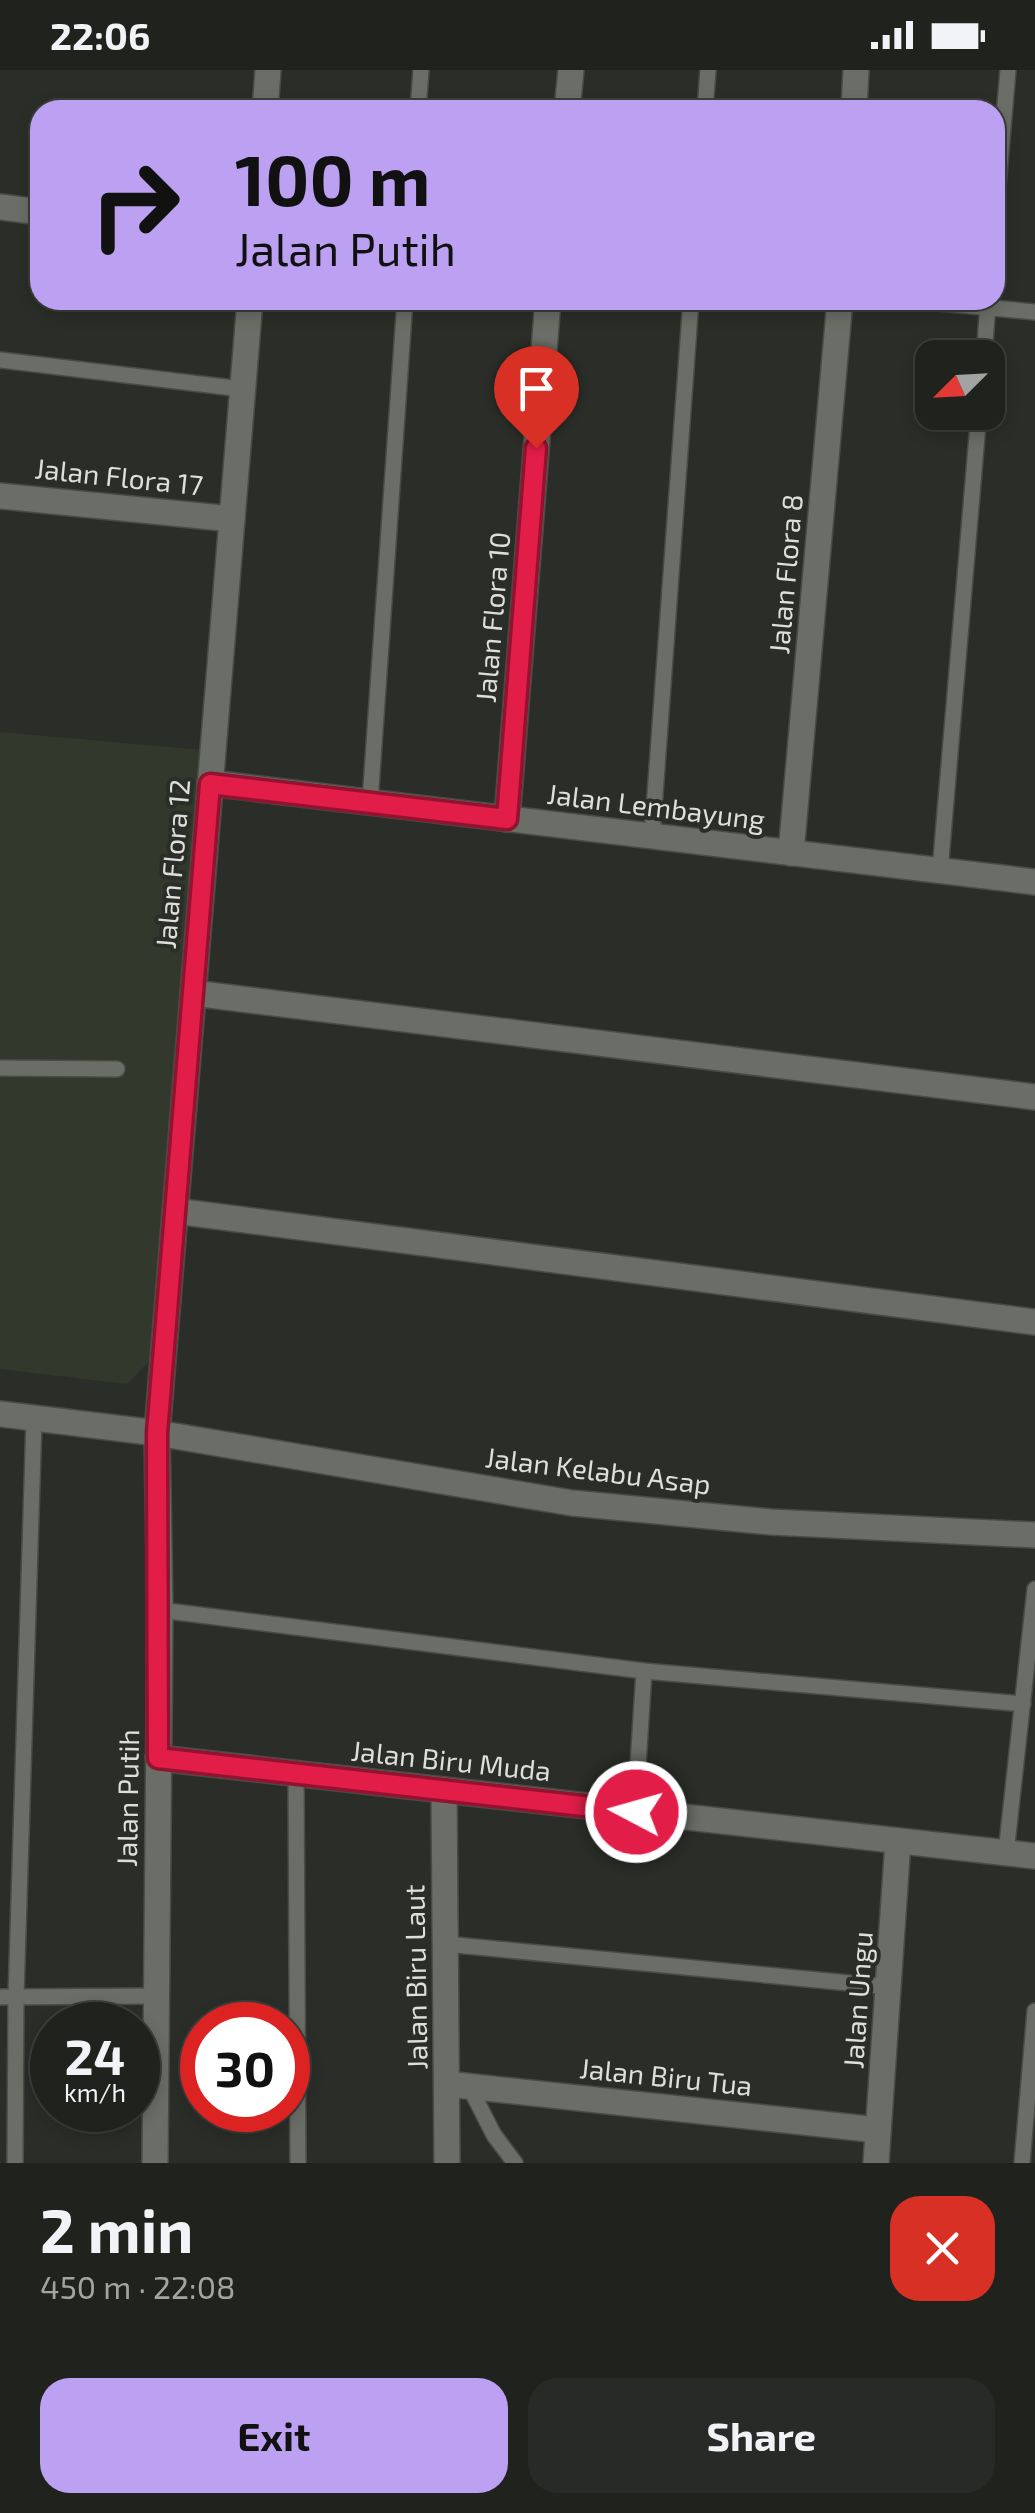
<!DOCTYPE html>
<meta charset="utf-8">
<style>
:root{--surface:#20221e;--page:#282a27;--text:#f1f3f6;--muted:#a2a4a4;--line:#3d3f3c;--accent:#bca0f2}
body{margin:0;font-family:"Exo 2",sans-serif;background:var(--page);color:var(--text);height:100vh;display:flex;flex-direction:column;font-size:38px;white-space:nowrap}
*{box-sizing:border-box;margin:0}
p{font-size:32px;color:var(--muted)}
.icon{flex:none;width:55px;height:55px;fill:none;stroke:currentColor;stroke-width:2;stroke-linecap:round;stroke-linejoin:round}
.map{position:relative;height:2093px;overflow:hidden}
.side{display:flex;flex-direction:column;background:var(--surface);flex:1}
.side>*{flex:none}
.hud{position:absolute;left:30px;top:30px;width:975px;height:210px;border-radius:30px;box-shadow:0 5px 15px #0003,0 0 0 2px var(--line);background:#bca0f2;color:#111;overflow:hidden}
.needle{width:65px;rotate:246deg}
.controls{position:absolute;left:915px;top:270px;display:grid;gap:20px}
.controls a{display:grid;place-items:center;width:90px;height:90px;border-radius:20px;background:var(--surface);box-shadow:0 5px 15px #0003,0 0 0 2px var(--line);font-size:50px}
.speed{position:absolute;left:30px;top:1932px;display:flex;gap:20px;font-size:50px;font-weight:700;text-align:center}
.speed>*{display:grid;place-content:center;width:130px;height:130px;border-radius:50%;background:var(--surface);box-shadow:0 5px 15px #0003,0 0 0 2px var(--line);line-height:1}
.speed small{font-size:25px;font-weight:400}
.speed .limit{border:15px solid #d22;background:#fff;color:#111}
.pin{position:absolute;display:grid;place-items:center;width:85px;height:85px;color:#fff;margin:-102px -42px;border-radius:50% 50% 50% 0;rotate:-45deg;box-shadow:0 0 10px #0007}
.pin .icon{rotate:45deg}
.me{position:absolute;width:110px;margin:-55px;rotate:276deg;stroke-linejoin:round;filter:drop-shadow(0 0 8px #0008)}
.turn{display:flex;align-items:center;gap:35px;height:210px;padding:0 40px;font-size:45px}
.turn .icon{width:130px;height:130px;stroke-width:2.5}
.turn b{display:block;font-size:70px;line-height:85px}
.round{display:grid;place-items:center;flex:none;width:105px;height:105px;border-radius:30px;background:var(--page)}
.overview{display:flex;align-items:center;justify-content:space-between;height:170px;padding:0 40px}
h1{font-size:60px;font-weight:700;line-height:75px}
.primary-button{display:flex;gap:20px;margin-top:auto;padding:20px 40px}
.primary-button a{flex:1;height:115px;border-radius:30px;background:var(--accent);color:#111;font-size:40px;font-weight:700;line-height:115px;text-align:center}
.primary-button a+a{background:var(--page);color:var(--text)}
.status{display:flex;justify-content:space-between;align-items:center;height:70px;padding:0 50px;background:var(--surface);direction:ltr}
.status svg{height:28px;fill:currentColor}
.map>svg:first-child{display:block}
.built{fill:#33382d}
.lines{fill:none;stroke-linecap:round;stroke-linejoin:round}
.service-casing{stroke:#484b46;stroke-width:18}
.minor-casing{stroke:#484b46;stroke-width:28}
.tertiary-casing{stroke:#484b46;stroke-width:28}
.service{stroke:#6a6e66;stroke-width:15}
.minor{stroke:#6a6e66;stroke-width:25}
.tertiary{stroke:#6a6e66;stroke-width:25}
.route-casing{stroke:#92132f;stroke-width:25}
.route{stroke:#e11d48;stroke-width:18}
.labels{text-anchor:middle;stroke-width:8;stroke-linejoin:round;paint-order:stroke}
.street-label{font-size:28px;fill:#dddfdb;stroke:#2b2e28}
</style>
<div class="status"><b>22:06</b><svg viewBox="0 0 49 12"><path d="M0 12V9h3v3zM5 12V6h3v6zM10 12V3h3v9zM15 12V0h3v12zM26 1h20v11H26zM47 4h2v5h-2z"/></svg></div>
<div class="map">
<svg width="1035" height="2093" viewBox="0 0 1035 2093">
<rect width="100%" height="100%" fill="#2b2e28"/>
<path class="built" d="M0,662L202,680L150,1290L127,1314L0,1299Z"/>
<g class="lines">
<defs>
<g id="service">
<path d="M418,40L421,0"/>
<path d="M705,40L708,0"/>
<path d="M995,152L1008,0"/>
<path d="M908,230L1035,242"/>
<path d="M984,288L988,232"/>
<path d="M0,290L242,319"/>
<path d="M370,732L405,230"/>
<path d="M652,766L691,230"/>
<path d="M940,801L979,342"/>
<path d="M0,998L117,999"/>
<path d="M160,1540L644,1601L1023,1634"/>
<path d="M296,1704L298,2093"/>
<path d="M635,1742L644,1601"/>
<path d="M1006,1783L1035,1519"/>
<path d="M445,1874L890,1917"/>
<path d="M0,1927L155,1926"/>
<path d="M469,2016L494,2065L515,2093"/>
<path d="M15,2093L16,1926L34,1349"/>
<path d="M1022,2093L1035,1941"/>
</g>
<g id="minor">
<path d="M567,40L571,0"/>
<path d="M854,40L856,0"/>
<path d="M0,137L40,142"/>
<path d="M0,426L232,449"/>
<path d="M210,713L1035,812"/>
<path d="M507,749L548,230"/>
<path d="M791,783L840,230"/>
<path d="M193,923L1035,1027"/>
<path d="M175,1141L1035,1252"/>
<path d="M158,1688L1035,1786"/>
<path d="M444,1720L447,2093"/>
<path d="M447,2014L878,2060"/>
<path d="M155,2093L160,1540L157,1363L572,1433L771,1452L1035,1465"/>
<path d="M876,2093L898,1771"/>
</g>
<g id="tertiary">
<path d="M265,40L268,0"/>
<path d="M0,1344L157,1363L250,230"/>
</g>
</defs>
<use href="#service" class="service-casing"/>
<use href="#minor" class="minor-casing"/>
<use href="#tertiary" class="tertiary-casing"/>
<use href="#service" class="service"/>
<use href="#minor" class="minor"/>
<use href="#tertiary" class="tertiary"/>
</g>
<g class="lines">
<defs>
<path id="route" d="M536,378L507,749L210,714L157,1363L158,1688L636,1742"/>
</defs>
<use href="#route" class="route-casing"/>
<use href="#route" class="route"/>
</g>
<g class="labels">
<g class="street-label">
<text transform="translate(119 407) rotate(6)" y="10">Jalan Flora 17</text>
<text transform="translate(786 504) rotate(-85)" y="10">Jalan Flora 8</text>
<text transform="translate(493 547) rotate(-85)" y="10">Jalan Flora 10</text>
<text transform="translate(656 737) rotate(7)" y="10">Jalan Lembayung</text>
<text transform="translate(173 794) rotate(-85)" y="10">Jalan Flora 12</text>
<text transform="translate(598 1401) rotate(7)" y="10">Jalan Kelabu Asap</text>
<text transform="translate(451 1691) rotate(6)" y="10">Jalan Biru Muda</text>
<text transform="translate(128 1728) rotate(-89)" y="10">Jalan Putih</text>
<text transform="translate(416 1907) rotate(-91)" y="10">Jalan Biru Laut</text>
<text transform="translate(858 1930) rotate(-86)" y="10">Jalan Ungu</text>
<text transform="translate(666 2007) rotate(6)" y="10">Jalan Biru Tua</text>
</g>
</g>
</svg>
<div class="controls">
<a><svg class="needle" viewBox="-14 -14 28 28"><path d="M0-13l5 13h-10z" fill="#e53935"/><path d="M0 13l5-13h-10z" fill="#a2a4a4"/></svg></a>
</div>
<div class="speed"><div>24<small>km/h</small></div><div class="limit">30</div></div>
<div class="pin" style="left:536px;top:378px;background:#d93025"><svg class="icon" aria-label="arrive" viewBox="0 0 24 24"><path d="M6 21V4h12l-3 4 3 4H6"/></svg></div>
<svg class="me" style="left:636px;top:1742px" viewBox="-20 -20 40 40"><circle r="17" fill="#e11d48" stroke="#fff" stroke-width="3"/><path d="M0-11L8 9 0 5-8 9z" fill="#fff"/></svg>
<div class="hud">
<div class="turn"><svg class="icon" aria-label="right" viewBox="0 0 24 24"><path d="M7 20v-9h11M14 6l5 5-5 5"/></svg><div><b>100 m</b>Jalan Putih</div></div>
</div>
</div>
<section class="side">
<div class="overview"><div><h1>2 min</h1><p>450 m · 22:08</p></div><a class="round" style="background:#d93025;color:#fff"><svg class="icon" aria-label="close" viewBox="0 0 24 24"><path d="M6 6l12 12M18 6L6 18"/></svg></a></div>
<div class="primary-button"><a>Exit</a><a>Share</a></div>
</section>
